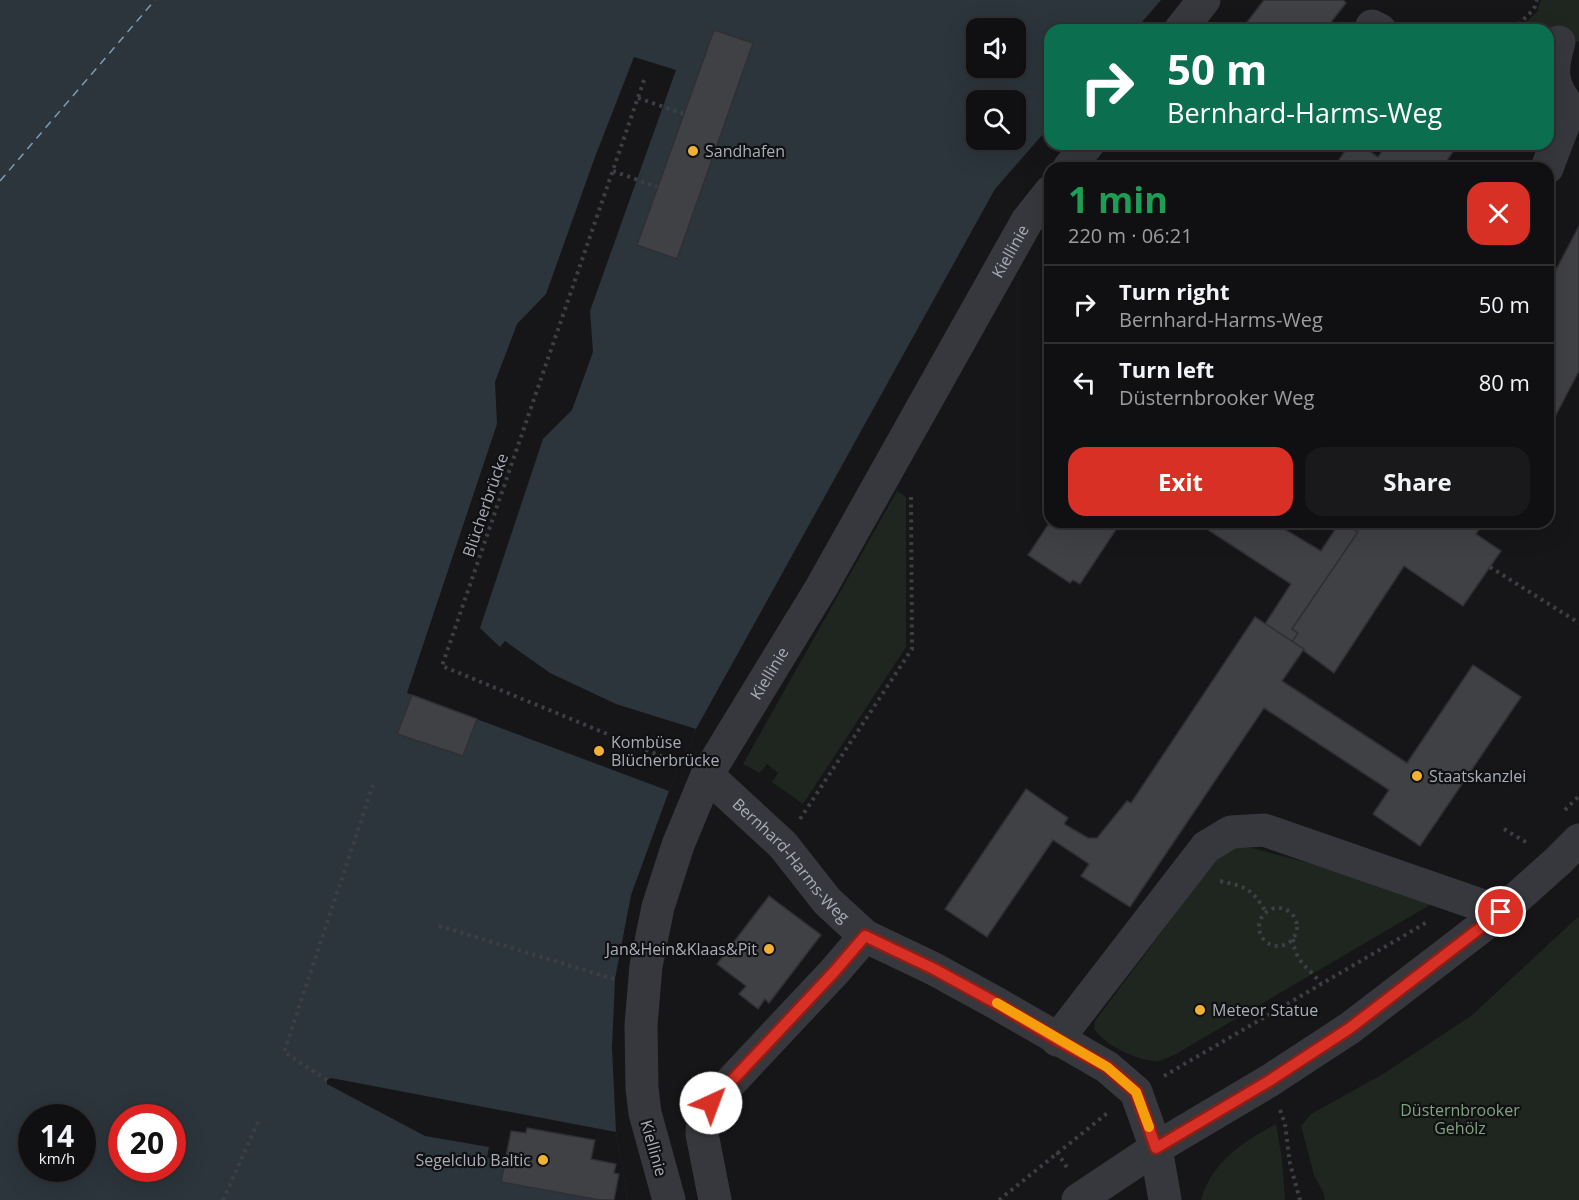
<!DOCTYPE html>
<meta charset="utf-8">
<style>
:root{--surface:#101012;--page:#19191b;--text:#f1f3f6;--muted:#9c9d9f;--line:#303032;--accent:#d93025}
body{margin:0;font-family:"Open Sans",sans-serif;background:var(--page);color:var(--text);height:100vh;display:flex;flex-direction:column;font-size:22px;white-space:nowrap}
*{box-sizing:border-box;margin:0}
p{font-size:20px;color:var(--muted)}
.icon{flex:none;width:33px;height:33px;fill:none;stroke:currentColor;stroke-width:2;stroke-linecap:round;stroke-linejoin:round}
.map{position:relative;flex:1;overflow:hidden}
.side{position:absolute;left:1044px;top:162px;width:510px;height:366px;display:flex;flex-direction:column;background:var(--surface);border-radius:18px;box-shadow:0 6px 24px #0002,0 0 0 2px var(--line)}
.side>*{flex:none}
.guide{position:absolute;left:1044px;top:24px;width:510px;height:126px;border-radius:18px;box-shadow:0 6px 24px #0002,0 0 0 2px var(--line);background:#0b6e4f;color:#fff;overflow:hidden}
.buttons{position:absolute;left:966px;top:18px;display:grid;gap:12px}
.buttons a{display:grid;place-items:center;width:60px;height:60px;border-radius:12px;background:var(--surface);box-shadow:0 6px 24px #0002,0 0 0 2px var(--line);font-size:30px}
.speed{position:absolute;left:18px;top:1104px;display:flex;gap:12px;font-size:30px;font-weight:700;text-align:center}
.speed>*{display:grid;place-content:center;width:78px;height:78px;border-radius:50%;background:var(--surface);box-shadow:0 6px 24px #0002,0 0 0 2px var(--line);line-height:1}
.speed small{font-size:15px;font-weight:400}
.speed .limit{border:9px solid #d22;background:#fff;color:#111}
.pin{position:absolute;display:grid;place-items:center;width:51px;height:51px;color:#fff;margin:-26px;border:3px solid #fff;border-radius:50%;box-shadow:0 2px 6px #0007}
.me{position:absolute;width:66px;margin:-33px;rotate:43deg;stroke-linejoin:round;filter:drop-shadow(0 0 4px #0008)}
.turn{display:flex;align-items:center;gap:21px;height:126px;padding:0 24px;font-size:27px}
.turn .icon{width:78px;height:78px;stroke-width:2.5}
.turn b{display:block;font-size:42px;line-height:51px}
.round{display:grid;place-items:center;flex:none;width:63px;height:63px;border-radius:18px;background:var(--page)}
.summary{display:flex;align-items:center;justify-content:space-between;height:102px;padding:0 24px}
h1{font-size:36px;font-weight:700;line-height:45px;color:#1e9e55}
.button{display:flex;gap:12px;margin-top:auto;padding:12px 24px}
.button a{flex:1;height:69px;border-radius:18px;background:var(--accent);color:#fff;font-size:24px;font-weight:700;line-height:69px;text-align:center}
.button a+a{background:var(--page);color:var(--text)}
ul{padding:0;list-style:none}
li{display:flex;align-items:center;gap:18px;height:78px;padding:0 24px;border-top:2px solid var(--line)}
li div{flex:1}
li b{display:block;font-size:22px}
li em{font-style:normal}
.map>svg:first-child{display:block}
.green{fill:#1e261f}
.water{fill:#2c353c;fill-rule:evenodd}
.pier{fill:#161618}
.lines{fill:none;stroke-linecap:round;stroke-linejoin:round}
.ferry{stroke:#7f9bb3;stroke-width:1.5;stroke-dasharray:8 6;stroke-linecap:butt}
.building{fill:#404145;stroke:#303034;stroke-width:1.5}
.path{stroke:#3d3f44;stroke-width:4;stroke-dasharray:3 4.5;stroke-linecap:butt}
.minor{stroke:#37383d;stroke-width:33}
.route-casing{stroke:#8d1f18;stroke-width:15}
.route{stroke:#d93025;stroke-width:10}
.slow{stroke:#f59e0b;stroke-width:10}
.poi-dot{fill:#f2b134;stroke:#111113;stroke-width:2}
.labels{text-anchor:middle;stroke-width:4.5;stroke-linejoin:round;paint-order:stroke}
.poi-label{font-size:16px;fill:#a8adb8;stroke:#111113;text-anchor:start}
.street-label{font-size:16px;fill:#a8adb8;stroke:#111113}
.park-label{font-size:16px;fill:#7fa381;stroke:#111113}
</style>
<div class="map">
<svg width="1579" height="1200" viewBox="0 0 1579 1200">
<rect width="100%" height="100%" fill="#161618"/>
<g class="green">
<path d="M1541,0H1579V42L1548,32V30L1524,24L1537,12Z"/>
<path d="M897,491L906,497V647L803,804L772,782L778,773L767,764L760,773L743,764Z"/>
<path d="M1237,844L1442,898L1176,1054C1169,1057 1160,1062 1153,1061C1132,1058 1107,1046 1094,1029L1095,1021L1221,853Z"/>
<path d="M1579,916V1200H1325L1324,1194L1314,1175L1301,1126L1311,1114L1383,1074L1471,1016Z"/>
<path d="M1276,1124L1282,1159L1285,1200H1201C1212,1161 1243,1142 1276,1124Z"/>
</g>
<path class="water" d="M0,0H1161L1135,30H1050V126L995,189L696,729L669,791L631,895L615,979L612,1048L616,1132L628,1200H0ZM976,28H1016V68H976ZM976,100H1016V140H976ZM32,1118H82V1168H32ZM122,1118H172V1168H122Z"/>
<g class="pier">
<path d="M634,57L676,70L590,311L593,352L572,410L543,439L480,628L500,647L505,641L550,673L616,704L696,729L669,791L407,693L497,424L495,382L517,324L546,294L595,157Z"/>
<path d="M331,1078L616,1132L628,1200H600L501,1182L505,1163L487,1157L489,1147L425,1136L327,1084V1080Z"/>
</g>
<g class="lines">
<path class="ferry" d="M0,181L155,0"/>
</g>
<g class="building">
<path d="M1264,0H1343L1346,3L1325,30H1241Z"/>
<path d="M714,30L753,43L677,259L637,245Z"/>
<path d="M1350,144H1359L1378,157L1387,144H1458L1442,168H1333Z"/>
<path d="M1579,226V371L1548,430V285Z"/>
<path d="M1050,522H1121L1080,584L1073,580L1070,583L1028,555Z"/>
<path d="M1196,522H1282L1279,526L1321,551L1340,522H1344L1358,532L1292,629L1298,633L1292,642L1265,624L1291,584Z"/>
<path d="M1344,522H1484L1476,534L1501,551L1463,606L1404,566L1334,673L1292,642L1298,633L1292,629L1358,532Z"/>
<path d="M1255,617L1304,649L1282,681L1407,763L1473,665L1521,697L1420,846L1373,814L1389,790L1264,708L1130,907L1081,876L1089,864L1053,840L987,937L945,909L1026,789L1068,818L1064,824L1088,838H1097L1127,801L1131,803Z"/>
<path d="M412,695L477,719L463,756L397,734Z"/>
<path d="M769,896L821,935L769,1003L765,999L758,1009L739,994L746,986L717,964Z"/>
<path d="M527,1128L595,1140L591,1159L616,1164L614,1173L619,1174L614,1200H600L501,1182L511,1131L526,1133Z"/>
</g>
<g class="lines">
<g class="path">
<path d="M1513,30L1534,9L1537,0"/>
<path d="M644,80L442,666L678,763"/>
<path d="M638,98L684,114"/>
<path d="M613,171L657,187"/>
<path d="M1490,567L1579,623"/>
<path d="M1565,810L1579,796"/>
<path d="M800,819L912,649L911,497"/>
<path d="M1504,829L1529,844"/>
<path d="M1220,881C1247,887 1251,888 1266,912"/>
<circle cx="1278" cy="927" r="19"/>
<path d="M439,926L614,979"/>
<path d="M1293,939C1295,963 1308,966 1321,984"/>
<path d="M1164,1076L1429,921"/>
<path d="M327,1080L284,1052L373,785"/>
<path d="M1280,1110L1285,1124L1290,1164L1300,1200"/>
<path d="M1057,1152L1068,1169"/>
<path d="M223,1200L258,1122"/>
<path d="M999,1200L1110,1111"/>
</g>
<g class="minor">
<path d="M1372,26L1380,30"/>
<path d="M1180,30L1204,0"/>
<path d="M1559,42C1551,69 1550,85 1570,108"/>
<path d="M1069,168L1088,144"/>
<path d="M1547,168L1570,108"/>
<path id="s1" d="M707,775L783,845L827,901L865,936L934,969L996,1003L1107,1067L1136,1092L1156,1148L1165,1200"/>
<path d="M1057,1040L1206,847L1231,832L1264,830L1501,912"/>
<path id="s2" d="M669,1200L645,1113L642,1088L641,1025L646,966L658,907L678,845L707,775L821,588L1027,221L1050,192"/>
<path d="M715,1200L702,1134L703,1119L711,1103L834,972L865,936"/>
<path d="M1078,1200L1156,1148L1269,1081L1350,1028L1501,912L1558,861L1579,840"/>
</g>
</g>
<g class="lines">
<defs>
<path id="route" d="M711,1103L834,972L865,936L934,969L996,1003L1058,1040L1107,1067L1136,1092L1156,1148L1269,1081L1350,1028L1501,912"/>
</defs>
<use href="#route" class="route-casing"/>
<use href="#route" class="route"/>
<path class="slow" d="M997,1003L1107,1067L1136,1092L1149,1127"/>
</g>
<g class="poi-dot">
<circle cx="693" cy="151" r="6"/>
<circle cx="599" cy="751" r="6"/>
<circle cx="1417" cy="776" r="6"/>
<circle cx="769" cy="949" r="6"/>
<circle cx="1200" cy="1010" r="6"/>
<circle cx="543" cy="1160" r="6"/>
</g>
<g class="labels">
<g class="poi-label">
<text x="705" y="157">Sandhafen</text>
<text x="611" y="748">Kombüse<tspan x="611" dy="18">Blücherbrücke</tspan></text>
<text x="1429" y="782">Staatskanzlei</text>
<text x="757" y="955" text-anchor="end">Jan&amp;Hein&amp;Klaas&amp;Pit</text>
<text x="1212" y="1016">Meteor Statue</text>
<text x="531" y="1166" text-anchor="end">Segelclub Baltic</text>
</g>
<g class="street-label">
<text dy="6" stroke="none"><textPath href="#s2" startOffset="1044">Kiellinie</textPath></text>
<text transform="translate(485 505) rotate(-71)" y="6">Blücherbrücke</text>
<text dy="6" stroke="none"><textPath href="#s2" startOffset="558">Kiellinie</textPath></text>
<text dy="6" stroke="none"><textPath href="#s1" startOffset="120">Bernhard-Harms-Weg</textPath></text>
<text transform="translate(654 1148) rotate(74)" y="6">Kiellinie</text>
</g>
<g class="park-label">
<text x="1460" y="1116">Düsternbrooker<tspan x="1460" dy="18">Gehölz</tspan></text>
</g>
</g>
</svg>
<div class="buttons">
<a><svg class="icon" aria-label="sound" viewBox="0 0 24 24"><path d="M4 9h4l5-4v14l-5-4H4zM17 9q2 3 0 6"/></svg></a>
<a><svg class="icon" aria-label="search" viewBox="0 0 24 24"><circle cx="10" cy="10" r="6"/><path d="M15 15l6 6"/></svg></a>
</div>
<div class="speed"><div>14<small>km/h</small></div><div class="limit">20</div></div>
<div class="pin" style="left:1501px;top:912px;background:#d93025"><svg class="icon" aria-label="arrive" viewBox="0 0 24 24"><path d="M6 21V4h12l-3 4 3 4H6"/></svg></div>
<svg class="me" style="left:711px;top:1103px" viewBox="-20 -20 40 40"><circle r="19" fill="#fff"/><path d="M0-13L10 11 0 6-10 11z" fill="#d93025"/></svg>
<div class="guide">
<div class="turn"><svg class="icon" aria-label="right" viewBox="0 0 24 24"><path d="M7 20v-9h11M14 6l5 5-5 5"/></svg><div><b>50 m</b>Bernhard-Harms-Weg</div></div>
</div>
<section class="side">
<div class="summary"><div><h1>1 min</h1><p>220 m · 06:21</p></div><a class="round" style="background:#d93025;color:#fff"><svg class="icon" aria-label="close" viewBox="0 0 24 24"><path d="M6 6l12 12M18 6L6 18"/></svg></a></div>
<ul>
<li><svg class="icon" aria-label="right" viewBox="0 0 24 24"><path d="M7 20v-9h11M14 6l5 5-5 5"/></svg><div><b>Turn right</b><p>Bernhard-Harms-Weg</p></div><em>50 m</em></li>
<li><svg class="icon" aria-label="left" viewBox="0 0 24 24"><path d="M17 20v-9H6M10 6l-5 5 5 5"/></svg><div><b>Turn left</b><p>Düsternbrooker Weg</p></div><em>80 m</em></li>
</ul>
<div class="button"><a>Exit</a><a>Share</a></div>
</section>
</div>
